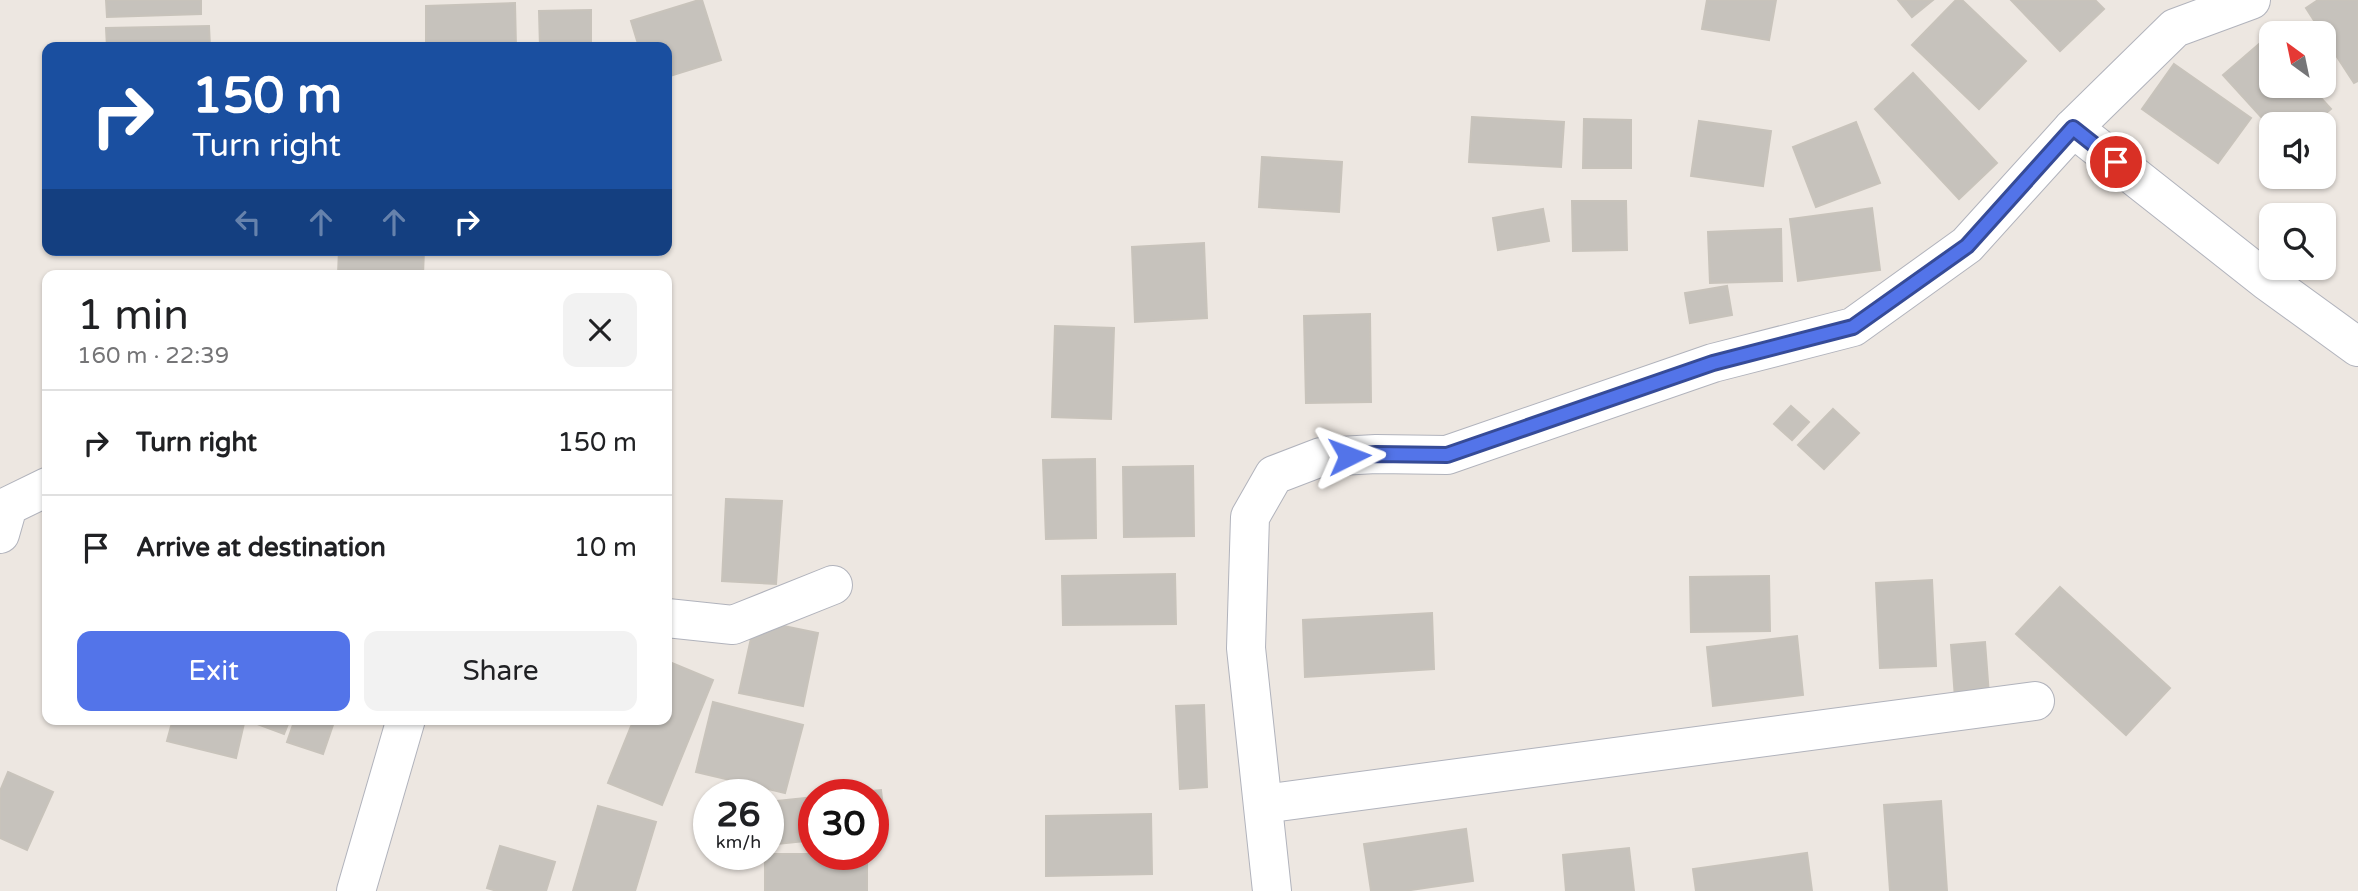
<!DOCTYPE html>
<meta charset="utf-8">
<style>
:root{--surface:#fff;--page:#f2f2f2;--text:#202124;--muted:#757577;--line:#e0e0e0;--accent:#5374e9}
body{margin:0;font-family:"Varela Round",sans-serif;background:var(--page);color:var(--text);height:100vh;display:flex;flex-direction:column;font-size:26px;white-space:nowrap}
*{box-sizing:border-box;margin:0}
p{font-size:23px;color:var(--muted)}
.icon{flex:none;width:38px;height:38px;fill:none;stroke:currentColor;stroke-width:2;stroke-linecap:round;stroke-linejoin:round}
.map{position:relative;flex:1;overflow:hidden}
.panel{position:absolute;left:42px;top:270px;width:630px;height:455px;display:flex;flex-direction:column;background:var(--surface);border-radius:14px;box-shadow:0 2px 5px #0004}
.panel>*{flex:none}
.banner{position:absolute;left:42px;top:42px;width:630px;height:214px;border-radius:14px;box-shadow:0 2px 5px #0004;background:#1a4fa0;color:#fff;overflow:hidden}
.needle{width:46px;rotate:327deg}
.buttons{position:absolute;left:2259px;top:21px;display:grid;gap:14px}
.buttons a{display:grid;place-items:center;width:77px;height:77px;border-radius:14px;background:var(--surface);box-shadow:0 2px 5px #0004;font-size:35px}
.speed{position:absolute;left:693px;top:779px;display:flex;gap:14px;font-size:35px;font-weight:700;text-align:center}
.speed>*{display:grid;place-content:center;width:91px;height:91px;border-radius:50%;background:var(--surface);box-shadow:0 2px 5px #0004;line-height:1}
.speed small{font-size:18px;font-weight:400}
.speed .limit{border:10px solid #d22;background:#fff;color:#111}
.pin{position:absolute;display:grid;place-items:center;width:60px;height:60px;color:#fff;margin:-30px;border:4px solid #fff;border-radius:50%;box-shadow:0 2px 7px #0007}
.me{position:absolute;width:77px;margin:-38px;rotate:87deg;stroke-linejoin:round;filter:drop-shadow(0 0 5px #0008)}
.turn{display:flex;align-items:center;gap:24px;height:147px;padding:0 35px;font-size:32px}
.turn .icon{width:91px;height:91px;stroke-width:2.5}
.turn b{display:block;font-size:49px;line-height:60px}
.lanes{display:flex;align-items:center;height:66px;padding:0 35px;background:#0003;justify-content:center;gap:35px;direction:ltr}
.lanes .off{opacity:.35}
.round{display:grid;place-items:center;flex:none;width:74px;height:74px;border-radius:14px;background:var(--page)}
.summary{display:flex;align-items:center;justify-content:space-between;height:119px;padding:0 35px}
h1{font-size:42px;font-weight:600;line-height:52px}
.primary-button{display:flex;gap:14px;margin-top:auto;padding:14px 35px}
.primary-button a{flex:1;height:80px;border-radius:14px;background:var(--accent);color:#fff;font-size:28px;font-weight:600;line-height:80px;text-align:center}
.primary-button a+a{background:var(--page);color:var(--text)}
ul{padding:0;list-style:none}
li{display:flex;align-items:center;gap:21px;height:105px;padding:0 35px;border-top:2px solid var(--line)}
li div{flex:1}
li b{display:block;font-size:26px}
li em{font-style:normal}
.map>svg:first-child{display:block}
.building{fill:#c6c2bc;stroke:#c8c3bb;stroke-width:2}
.lines{fill:none;stroke-linecap:round;stroke-linejoin:round}
.minor-casing{stroke:#b1b3bc;stroke-width:40}
.minor{stroke:#fff;stroke-width:38}
.route-casing{stroke:#364b97;stroke-width:18}
.route{stroke:#5374e9;stroke-width:12}
</style>
<div class="map">
<svg width="2358" height="891" viewBox="0 0 2358 891">
<rect width="100%" height="100%" fill="#ede7e1"/>
<g class="building">
<path d="M106,0H201V14L107,17Z"/>
<path d="M699,0H702L721,60L667,77V47H656L655,43L639,47L631,21Z"/>
<path d="M1707,0H1776L1769,40L1702,29Z"/>
<path d="M1898,0H1933L1912,17Z"/>
<path d="M1956,0H1962L2026,61L1979,109L1912,45Z"/>
<path d="M2011,0H2095L2104,9L2060,51Z"/>
<path d="M2318,0H2358V81L2354,83L2324,37V33H2322L2306,8Z"/>
<path d="M515,3L516,47H426V6Z"/>
<path d="M591,10V47H540L539,11Z"/>
<path d="M209,26L210,47H107L106,28Z"/>
<path d="M2267,37L2272,42V86H2310L2331,109L2313,124H2272V129L2223,75Z"/>
<path d="M2174,64L2251,118L2218,163L2142,109Z"/>
<path d="M1913,73L1997,163L1959,199L1875,109Z"/>
<path d="M1472,117L1564,122L1561,167L1469,162Z"/>
<path d="M1584,119L1631,120V168H1583Z"/>
<path d="M1699,121L1771,131L1763,186L1691,176Z"/>
<path d="M1856,122L1880,183L1816,207L1793,147Z"/>
<path d="M1262,157L1342,162L1339,212L1259,207Z"/>
<path d="M1572,201H1626L1627,250L1573,251Z"/>
<path d="M1872,208L1880,270L1798,281L1790,219Z"/>
<path d="M1543,209L1549,241L1498,250L1493,218Z"/>
<path d="M1781,229L1782,281L1710,283L1708,232Z"/>
<path d="M1204,243L1207,318L1135,322L1132,247Z"/>
<path d="M339,250H424L423,275L338,274Z"/>
<path d="M1727,286L1732,315L1690,323L1685,293Z"/>
<path d="M1370,314L1371,402L1306,403L1304,316Z"/>
<path d="M1055,326L1114,328L1111,419L1052,417Z"/>
<path d="M1791,406L1809,422L1792,440L1774,424Z"/>
<path d="M1833,409L1859,433L1824,469L1798,445Z"/>
<path d="M1095,459L1096,538L1046,539L1043,460Z"/>
<path d="M1193,466L1194,536L1124,537L1123,467Z"/>
<path d="M726,499L782,501L776,584L722,581Z"/>
<path d="M1175,574L1176,624L1063,625L1062,576Z"/>
<path d="M1769,576L1770,631L1691,632L1690,577Z"/>
<path d="M1932,580L1936,666L1880,668L1876,583Z"/>
<path d="M2060,587L2170,688L2126,735L2016,634Z"/>
<path d="M1432,613L1434,669L1305,677L1303,620Z"/>
<path d="M755,620L818,633L803,706L739,693Z"/>
<path d="M1797,636L1803,695L1713,706L1707,647Z"/>
<path d="M1985,642L1989,695L1955,698L1951,645Z"/>
<path d="M667,661L713,680L662,805L608,783L634,719H667Z"/>
<path d="M713,702L803,725L785,793L696,772Z"/>
<path d="M1204,705L1207,787L1180,789L1176,706Z"/>
<path d="M173,719H245L236,758L167,741Z"/>
<path d="M259,719H290L284,734L257,724Z"/>
<path d="M295,719H335L323,754L287,742Z"/>
<path d="M8,772L53,792L27,850L0,838V791Z"/>
<path d="M881,790L886,832L873,833V794H838Z"/>
<path d="M814,797V840L768,845V802Z"/>
<path d="M1941,801L1947,891H1890L1884,805Z"/>
<path d="M598,806L656,822L635,891H573Z"/>
<path d="M1151,814L1152,874L1046,876V816Z"/>
<path d="M1466,829L1473,881L1404,891H1371L1364,844Z"/>
<path d="M500,846L555,862L546,891H497L487,888Z"/>
<path d="M1629,848L1634,891H1566L1563,855Z"/>
<path d="M1807,853L1812,891H1696L1693,869Z"/>
<rect x="765" y="854" width="102" height="37"/>
</g>
<g class="lines">
<defs>
<g id="minor">
<path d="M2073,128L2267,281L2358,347"/>
<path d="M0,534L8,506L47,487"/>
<path d="M667,618L733,625L833,585"/>
<path d="M1263,804L2035,701"/>
<path d="M356,891L406,719"/>
<path d="M1272,891L1246,648L1250,517L1274,475L1321,457L1376,454L1447,455L1713,363L1853,327L1967,245L2073,128L2175,28L2251,0"/>
</g>
</defs>
<use href="#minor" class="minor-casing"/>
<use href="#minor" class="minor"/>
</g>
<g class="lines">
<defs>
<path id="route" d="M1349,456L1376,454L1447,455L1713,363L1853,327L1967,246L2073,128L2116,162"/>
</defs>
<use href="#route" class="route-casing"/>
<use href="#route" class="route"/>
</g>
</svg>
<div class="buttons">
<a><svg class="needle" viewBox="-14 -14 28 28"><path d="M0-13l5 13h-10z" fill="#e53935"/><path d="M0 13l5-13h-10z" fill="#757577"/></svg></a>
<a><svg class="icon" aria-label="sound" viewBox="0 0 24 24"><path d="M4 9h4l5-4v14l-5-4H4zM17 9q2 3 0 6"/></svg></a>
<a><svg class="icon" aria-label="search" viewBox="0 0 24 24"><circle cx="10" cy="10" r="6"/><path d="M15 15l6 6"/></svg></a>
</div>
<div class="speed"><div>26<small>km/h</small></div><div class="limit">30</div></div>
<div class="pin" style="left:2116px;top:162px;background:#d93025"><svg class="icon" aria-label="arrive" viewBox="0 0 24 24"><path d="M6 21V4h12l-3 4 3 4H6"/></svg></div>
<svg class="me" style="left:1349px;top:456px" viewBox="-20 -20 40 40"><path d="M0-17L14 15 0 8-14 15z" fill="#5374e9" stroke="#fff" stroke-width="4"/></svg>
<div class="banner">
<div class="turn"><svg class="icon" aria-label="right" viewBox="0 0 24 24"><path d="M7 20v-9h11M14 6l5 5-5 5"/></svg><div><b>150 m</b>Turn right</div></div>
<div class="lanes"><svg class="icon off" aria-label="left" viewBox="0 0 24 24"><path d="M17 20v-9H6M10 6l-5 5 5 5"/></svg><svg class="icon off" aria-label="ahead" viewBox="0 0 24 24"><path d="M12 20V5M6 11l6-6 6 6"/></svg><svg class="icon off" aria-label="ahead" viewBox="0 0 24 24"><path d="M12 20V5M6 11l6-6 6 6"/></svg><svg class="icon" aria-label="right" viewBox="0 0 24 24"><path d="M7 20v-9h11M14 6l5 5-5 5"/></svg></div>
</div>
<section class="panel">
<div class="summary"><div><h1>1 min</h1><p>160 m · 22:39</p></div><a class="round"><svg class="icon" aria-label="close" viewBox="0 0 24 24"><path d="M6 6l12 12M18 6L6 18"/></svg></a></div>
<ul>
<li><svg class="icon" aria-label="right" viewBox="0 0 24 24"><path d="M7 20v-9h11M14 6l5 5-5 5"/></svg><div><b>Turn right</b></div><em>150 m</em></li>
<li><svg class="icon" aria-label="arrive" viewBox="0 0 24 24"><path d="M6 21V4h12l-3 4 3 4H6"/></svg><div><b>Arrive at destination</b></div><em>10 m</em></li>
</ul>
<div class="primary-button"><a>Exit</a><a>Share</a></div>
</section>
</div>
